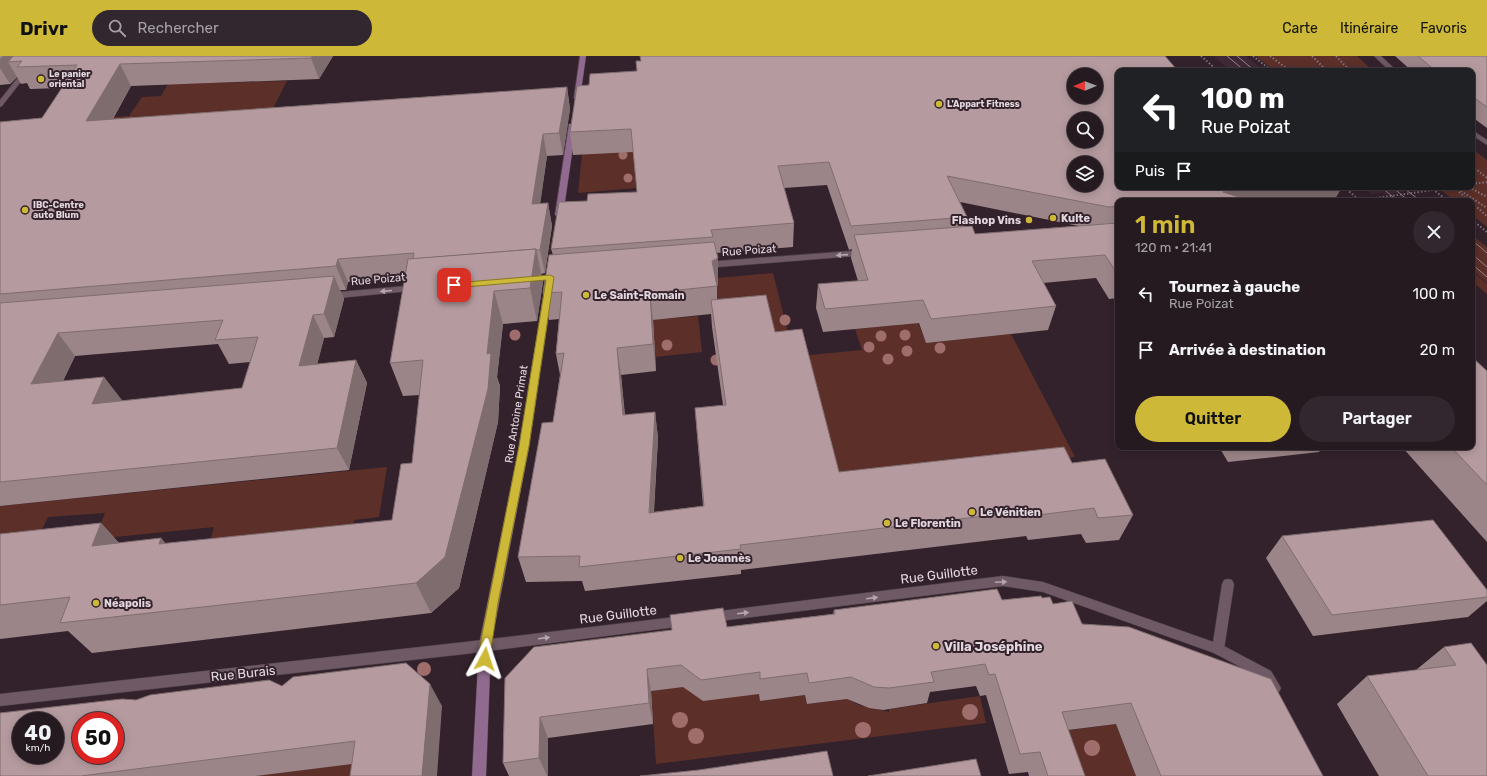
<!DOCTYPE html>
<html lang="fr">
<meta charset="utf-8">
<style>
:root{--surface:#261a21;--page:#32272e;--text:#f1f3f6;--muted:#a4a1a5;--line:#42383f;--accent:#ceb837}
body{margin:0;font-family:Rubik,sans-serif;background:var(--page);color:var(--text);height:100vh;display:flex;flex-direction:column;font-size:15px;white-space:nowrap}
*{box-sizing:border-box;margin:0}
p{font-size:13px;color:var(--muted)}
.icon{flex:none;width:22px;height:22px;fill:none;stroke:currentColor;stroke-width:2;stroke-linecap:round;stroke-linejoin:round}
.map{position:relative;flex:1;overflow:hidden}
.sheet{position:absolute;left:1115px;top:142px;width:360px;height:252px;display:flex;flex-direction:column;background:var(--surface);border-radius:8px;box-shadow:0 2px 10px #0003,0 0 0 1px var(--line)}
.sheet>*{flex:none}
.top-card{position:absolute;left:1115px;top:12px;width:360px;height:122px;border-radius:8px;box-shadow:0 2px 10px #0003,0 0 0 1px var(--line);background:#202124;color:#fff;overflow:hidden}
.needle{width:26px;rotate:269deg}
.buttons{position:absolute;left:1067px;top:12px;display:grid;gap:8px}
.buttons a{display:grid;place-items:center;width:36px;height:36px;border-radius:50%;background:var(--surface);box-shadow:0 2px 10px #0003,0 0 0 1px var(--line);font-size:20px}
.speed{position:absolute;left:12px;top:656px;display:flex;gap:8px;font-size:20px;font-weight:700;text-align:center}
.speed>*{display:grid;place-content:center;width:52px;height:52px;border-radius:50%;background:var(--surface);box-shadow:0 2px 10px #0003,0 0 0 1px var(--line);line-height:1}
.speed small{font-size:10px;font-weight:400}
.speed .limit{border:6px solid #d22;background:#fff;color:#111}
.pin{position:absolute;display:grid;place-items:center;width:34px;height:34px;color:#fff;margin:-17px;border-radius:8px;box-shadow:0 2px 6px #0006}
.me{position:absolute;width:44px;margin:-22px;rotate:5deg;stroke-linejoin:round;filter:drop-shadow(0 0 3px #0008)}
.turn{display:flex;align-items:center;gap:14px;height:84px;padding:0 20px;font-size:18px}
.turn .icon{width:52px;height:52px;stroke-width:2.5}
.turn b{display:block;font-size:28px;line-height:34px}
.then{display:flex;align-items:center;height:38px;padding:0 20px;background:#0003;gap:8px;font-size:15px}
.round{display:grid;place-items:center;flex:none;width:42px;height:42px;border-radius:21px;background:var(--page)}
.head{display:flex;align-items:center;justify-content:space-between;height:68px;padding:0 20px}
h1{font-size:24px;font-weight:600;line-height:30px;color:var(--accent)}
.primary-button{display:flex;gap:8px;margin-top:auto;padding:8px 20px}
.primary-button a{flex:1;height:46px;border-radius:24px;background:var(--accent);color:#111;font-size:16px;font-weight:600;line-height:46px;text-align:center}
.primary-button a+a{background:var(--page);color:var(--text)}
ul{padding:0;list-style:none}
li{display:flex;align-items:center;gap:12px;height:56px;padding:0 20px}
li div{flex:1}
li b{display:block;font-size:15px}
li em{font-style:normal}
header{display:flex;align-items:center;gap:24px;box-sizing:border-box;height:56px;padding:0 20px;background:var(--accent);color:#111}
header strong{font-size:19px}
nav{display:flex;gap:22px;margin-inline-start:auto;font-size:14px}
.search{width:280px;height:36px;background:var(--page);display:flex;align-items:center;gap:10px;box-sizing:border-box;padding:0 14px;border-radius:22px;color:var(--muted);font-size:15px}
.map>svg:first-child{display:block}
.built{fill:#402936}
.green{fill:#5c3029}
.lines{fill:none;stroke-linecap:round;stroke-linejoin:round}
.service-casing{stroke:#4e4049;stroke-width:1}
.minor-casing{stroke:#4e4049;stroke-width:1}
.secondary-casing{stroke:#4e4049;stroke-width:1}
.path{stroke:#83747d;stroke-width:2;stroke-dasharray:1.5 2;stroke-linecap:butt}
.service{fill:#6e5965;fill-rule:evenodd}
.minor{fill:#6e5965;fill-rule:evenodd}
.secondary{fill:#906a8f;fill-rule:evenodd}
.tram{stroke:#94858e;stroke-width:1}
.tree{fill:#9f6d6b}
.wall{fill:#9c8589;fill-rule:evenodd}
.shaded-wall{fill:#7f6c6f}
.building{fill:#b59b9f;stroke:#7f6c6f;fill-rule:evenodd}
.oneway{fill:#b4a5ae}
.route{fill:#ceb837;stroke:#867824}
.poi-dot{fill:#ceb837;stroke:#33222c;stroke-width:1.5}
.labels{text-anchor:middle;stroke-width:4;stroke-linejoin:round;paint-order:stroke}
.far-poi-label{font-size:9px;font-weight:bold;fill:#e3d7de;stroke:#33222c;text-anchor:start}
.poi-label{font-size:11px;font-weight:bold;fill:#e3d7de;stroke:#33222c;text-anchor:start}
.street-label{font-size:11px;fill:#e3d7de;stroke:#33222c}
.near-street-label{font-size:13px;fill:#e3d7de;stroke:#33222c}
.near-poi-label{font-size:13px;font-weight:bold;fill:#e3d7de;stroke:#33222c;text-anchor:start}
</style>
<header>
<strong>Drivr</strong>
<div class="search"><svg class="icon" aria-label="search" viewBox="0 0 24 24"><circle cx="10" cy="10" r="6"/><path d="M15 15l6 6"/></svg>Rechercher</div>
<nav><a>Carte</a><a>Itinéraire</a><a>Favoris</a></nav>
</header>
<div class="map">
<svg width="1487" height="720" viewBox="0 0 1487 720">
<rect width="100%" height="100%" fill="#33222c"/>
<g class="built">
<path d="M1214,0H1246L1264,15H1231Z"/>
<path d="M1364,131H1416L1417,132L1411,133L1413,134L1385,139L1382,137L1372,138Z"/>
</g>
<g class="green">
<path d="M1256,0H1357L1373,15H1275Z"/>
<path d="M287,25L270,58L112,65L114,61L129,60L142,41L161,40L168,28Z"/>
<path d="M632,85L636,132L578,137L582,98Z"/>
<path d="M1472,93L1487,104V171L1472,159V145H1455L1437,131H1472Z"/>
<path d="M1472,179L1487,191V227L1472,214Z"/>
<path d="M1472,215L1487,228V238L1475,228L1472,232Z"/>
<path d="M773,217L794,301L720,270L713,230L717,222Z"/>
<path d="M912,251L926,287L1011,278L1075,401L1020,406L837,444L800,300L862,294L855,273L897,269Z"/>
<path d="M698,260L702,296L655,301L651,264Z"/>
<path d="M387,411L379,461L354,464L352,479L201,518L214,471L95,483L105,457L48,461L39,480L0,484V450Z"/>
<path d="M673,581L696,629L759,633L761,645L805,639L807,648L847,643L859,649L889,656V653L980,640L986,667L656,708L653,662L636,664Z"/>
<path d="M1116,668L1136,720H1064L1049,677Z"/>
<path d="M378,704L369,720H257Z"/>
</g>
<g class="lines">
<defs>
<path id="service" d="M1228,523L1232,524L1234,528L1224,593L1222,597L1218,599L1214,597L1212,593L1222,528L1224,524Z"/>
<g id="minor">
<path d="M35,0H41L2,50L0,51V44Z"/>
<path d="M1374,0H1381L1397,15H1390Z"/>
<path d="M1472,74L1487,84V89L1472,79Z"/>
<path d="M865,194L869,197L868,199L706,212L702,209L706,206Z"/>
<path d="M417,229L420,230L421,232L420,234L329,243L325,240L329,237Z"/>
<path d="M1003,520L1043,526L1222,589L1271,615L1281,632L1279,636L1275,638L1271,636L1263,623L1214,597L1043,536L1003,530L712,566L708,565L706,561L708,557L712,556Z"/>
<path d="M684,560L688,561L690,565L688,569L684,570L465,598L0,650V638L465,586Z"/>
</g>
<g id="secondary">
<path d="M580,0H586L580,42L577,44L574,42Z"/>
<path d="M569,68H572L576,70L563,159L559,161L555,159Z"/>
<path d="M548,233L552,236L529,391L491,589L486,720H472L479,589L519,391L544,236Z"/>
</g>
</defs>
<use href="#service" class="service-casing"/>
<use href="#minor" class="minor-casing"/>
<use href="#secondary" class="secondary-casing"/>
<g class="path">
<path d="M1201,0L1218,15"/>
<path d="M1253,0L1272,15"/>
<path d="M1270,0L1290,15"/>
<path d="M1312,0L1327,15"/>
<path d="M1336,0L1350,15"/>
<path d="M1472,110L1487,122"/>
<path d="M1472,128L1487,126"/>
<path d="M1344,131L1359,144"/>
<path d="M1430,131L1448,145"/>
<path d="M1455,131L1487,152"/>
<path d="M1469,131L1487,141"/>
<path d="M1459,136L1469,145"/>
<path d="M1355,145L1454,131"/>
<path d="M1472,147L1487,160"/>
<path d="M1472,164L1487,176"/>
</g>
<use href="#service" class="service"/>
<use href="#minor" class="minor"/>
<use href="#secondary" class="secondary"/>
<g class="tram">
<path d="M1227,0L1245,15"/>
<path d="M1237,0L1255,15"/>
<path d="M1381,131L1398,145"/>
<path d="M1392,131L1409,145"/>
<path d="M1402,131L1421,145"/>
<path d="M1472,184L1487,197"/>
<path d="M1472,198L1487,211"/>
<path d="M1472,208L1487,221"/>
</g>
</g>
<g class="tree">
<circle cx="623" cy="99" r="4.5"/>
<circle cx="628" cy="122" r="4.5"/>
<circle cx="785" cy="264" r="5.5"/>
<circle cx="515" cy="279" r="5.5"/>
<circle cx="905" cy="279" r="5.5"/>
<circle cx="881" cy="280" r="5.5"/>
<circle cx="667" cy="289" r="5.5"/>
<circle cx="869" cy="291" r="5.5"/>
<circle cx="940" cy="292" r="5.5"/>
<circle cx="907" cy="295" r="5.5"/>
<circle cx="888" cy="303" r="5.5"/>
<circle cx="716" cy="304" r="5.5"/>
<circle cx="424" cy="613" r="7"/>
<circle cx="970" cy="656" r="8"/>
<circle cx="680" cy="664" r="8"/>
<circle cx="863" cy="674" r="8"/>
<circle cx="696" cy="680" r="8"/>
<circle cx="1092" cy="692" r="8"/>
</g>
<g class="wall">
<path d="M0,0H333L319,23L131,30L113,63L567,31L570,53L563,99L547,100L540,147H548L552,170L545,217L541,218L543,226L537,265L503,268L497,321L500,330L498,366L459,532L431,557L92,597L68,575L0,583V478L101,467L119,487L161,482L166,488L392,464L412,407L420,339L403,340L390,307L405,222L348,226L346,234H340L344,243L334,281L324,282L317,308L356,304L367,327L349,414L0,450V66L42,62L62,32L30,33L27,27L21,28L17,21L10,28L0,29ZM218,288L229,308L250,306L242,332L121,345L104,321L63,325L75,300Z"/>
<path d="M1395,0H1487V72L1472,61V15H1412Z"/>
<path d="M636,5L1118,131H1342L1336,141L1307,145H1118V242L1109,243L1096,222L1043,227L1056,250L1048,274L926,287L919,267L823,276L816,252L818,228L858,225L851,202L852,193L849,194L827,129L784,132L794,167L793,191L716,197L718,229L717,230V243L775,276L839,416L1072,407L1133,459L1119,484L1086,487L1081,478L1028,484L1026,480L741,514V518L585,535L582,525L526,526L518,501L553,366L560,319L556,298L559,263L549,264L543,237L553,199L551,193L587,145L637,136L633,96L573,99L570,76L589,29L637,15ZM960,146L1079,170L975,178L965,171L967,161ZM711,258L712,271L723,349L695,352L697,378L703,450L654,456L658,382L655,356L625,359L621,319L656,315L653,264Z"/>
<path d="M1487,315V486L1402,391H1472Z"/>
<path d="M1219,391H1323L1319,396L1228,406Z"/>
<path d="M1282,480L1487,534V545L1468,561L1313,580L1266,502Z"/>
<path d="M1042,542L1053,548L1082,568L1323,720H1136L1116,668L1068,674L1085,720H1029L1028,716L1009,718L986,639L980,640L976,630L930,636L927,647L883,654L869,652L847,643L807,648L805,639L760,645L759,638L703,645L683,631L651,635L653,668L548,682V720H509L503,707L505,622L727,571L833,558L834,554Z"/>
<path d="M1444,591L1487,609V720H1379L1337,648L1367,620L1416,614Z"/>
<path d="M282,630L442,650L352,708L256,720H0L136,644Z"/>
</g>
<g class="shaded-wall">
<path d="M3,0H34L22,5L8,6L17,21L10,28L0,12V3Z"/>
<path d="M313,0H333L319,23L311,2Z"/>
<path d="M120,8L131,30L99,87L86,65Z"/>
<path d="M567,31L570,53L563,99L559,77Z"/>
<path d="M543,78L547,100L537,171L532,148Z"/>
<path d="M1257,131H1342L1336,141L1307,145H1219L1223,136Z"/>
<path d="M548,147L552,170L545,217L540,194Z"/>
<path d="M536,193L543,226L537,265L530,232Z"/>
<path d="M718,202V229L716,230L712,205Z"/>
<path d="M338,203L348,226L346,234L336,210Z"/>
<path d="M334,220L344,243L334,281L324,258Z"/>
<path d="M494,235L503,268L497,321L500,330L498,366L459,532L431,557L416,527L487,298Z"/>
<path d="M650,237L653,264L656,315L653,288Z"/>
<path d="M313,259L324,282L311,333L299,310Z"/>
<path d="M58,277L75,300L50,352L31,328Z"/>
<path d="M617,292L621,319L627,385L623,359Z"/>
<path d="M356,304L367,327L349,414L337,392Z"/>
<path d="M104,321L122,344L110,371L92,348Z"/>
<path d="M655,356L658,382L652,482L649,457Z"/>
<path d="M101,467L129,498L92,490Z"/>
<path d="M161,482L187,513L159,488Z"/>
<path d="M647,613L651,635L653,668L649,647Z"/>
<path d="M430,628L442,650L437,720H422Z"/>
<path d="M540,661L548,682V720H547L539,702Z"/>
</g>
<g class="building">
<path d="M13,0H313L311,2L120,8L86,65L567,31L559,77L543,78L532,148L548,147L540,194H536V193L413,203L414,197L338,203L336,210L0,238V66L42,62L77,9L17,11L22,5L8,6Z"/>
<path d="M640,0H1165L1178,15H1118V131H1257L1223,136L1252,145H1118V150L1109,151L947,120L967,161L851,170L829,106L778,110L794,167L711,174L713,181L551,193L559,146L587,145L588,138L637,136L631,73L570,76L577,30L589,29L590,18L637,15L636,5H641ZM1074,19H1096V41H1074ZM1074,63H1096V85H1074ZM1074,107H1096V129H1074Z"/>
<path d="M1418,0H1487V51L1472,40V15H1437L1431,11Z"/>
<path d="M1118,167V219L1105,199L1032,205L1056,250L931,263L923,244L825,253L818,228L868,224L854,179L972,170L975,178Z"/>
<path d="M714,186L718,202L712,205L717,230L650,237L653,288L617,292L623,359L655,356L649,457L704,450L695,352L726,349L711,244L766,239L775,276L802,273L839,416L1064,391L1072,407L1105,403L1133,459L1098,462L1094,452L1038,459L1036,454L740,489L741,493L579,511L580,500L518,501L542,367L553,366L564,297L556,298L562,236L543,237L549,199Z"/>
<path d="M536,193L530,232L494,235L487,298L491,297L488,333L445,501L416,527L60,567L70,541L0,549V478L101,467L92,490L161,482L159,488L392,464L401,408L412,407L423,304L390,307L408,203Z"/>
<path d="M334,220L324,258L313,259L299,310L356,304L337,392L0,426V247ZM223,264L215,284L258,281L242,332L92,348L104,321L31,328L58,277Z"/>
<path d="M1472,301L1487,315V429L1451,391H1472Z"/>
<path d="M1433,464L1487,534V541L1332,559L1282,480Z"/>
<path d="M997,533L1002,544L1041,540L1042,542L1050,541L1053,548L1072,545L1082,568L1129,571L1271,623L1323,720H1161L1131,647L1062,656L1085,720H1048L1040,696L1020,698L995,618L989,619L985,608L931,616L934,626L889,632L874,631L851,621L809,627L807,617L760,623V616L701,624L681,609L647,613L649,647L540,661L539,702L503,707L505,622L534,591L672,574L670,559L723,552L727,571L835,558L834,554Z"/>
<path d="M1471,587L1487,609V720H1428L1367,620L1456,609L1444,591Z"/>
<path d="M406,607L430,628L422,720H350L355,685L81,720H0V657L122,643L136,644L150,639L269,624L282,630L293,621ZM21,665H55V699H21ZM81,665H115V699H81Z"/>
<path d="M827,695L833,720H640L699,714Z"/>
<path d="M976,703L981,720H868Z"/>
</g>
<defs><path id="oneway-solid" d="M-6-.8H1V-3.2L6.5 0L1 3.2V.8H-6Z"/></defs>
<g class="oneway">
<use href="#oneway-solid" transform="translate(842 199) rotate(176)"/>
<use href="#oneway-solid" transform="translate(386 235) rotate(175)"/>
<use href="#oneway-solid" transform="translate(1001 526) rotate(-2)"/>
<use href="#oneway-solid" transform="translate(872 542) rotate(-7)"/>
<use href="#oneway-solid" transform="translate(743 557) rotate(-7)"/>
<use href="#oneway-solid" transform="translate(544 582) rotate(-7)"/>
</g>
<path class="route" d="M550,219L554,221L529,390L498,547L489,607L485,608L481,607L479,603L480,589L519,390L546,224L454,232L450,229L454,227Z"/>
<g class="poi-dot">
<circle cx="41" cy="23" r="4"/>
<circle cx="939" cy="48" r="4"/>
<circle cx="25" cy="154" r="4"/>
<circle cx="1053" cy="162" r="4"/>
<circle cx="1029" cy="164" r="4"/>
<circle cx="586" cy="239" r="4"/>
<circle cx="972" cy="456" r="4"/>
<circle cx="887" cy="467" r="4"/>
<circle cx="680" cy="502" r="4"/>
<circle cx="96" cy="547" r="4"/>
<circle cx="936" cy="590" r="4"/>
</g>
<g class="labels">
<g class="far-poi-label">
<text x="49" y="21">Le panier<tspan x="49" dy="10">oriental</tspan></text>
<text x="947" y="51">L'Appart Fitness</text>
<text x="33" y="152">IBC-Centre<tspan x="33" dy="10">auto Blum</tspan></text>
</g>
<g class="poi-label">
<text x="1061" y="166">Kulte</text>
<text x="1021" y="168" text-anchor="end">Flashop Vins</text>
<text x="594" y="243">Le Saint-Romain</text>
<text x="980" y="460">Le Vénitien</text>
<text x="895" y="471">Le Florentin</text>
<text x="688" y="506">Le Joannès</text>
<text x="104" y="551">Néapolis</text>
</g>
<g class="street-label">
<text transform="translate(749 194) rotate(-4)" y="4">Rue Poizat</text>
<text transform="translate(378 223) rotate(-5)" y="4">Rue Poizat</text>
<text transform="translate(516 358) rotate(-81)" y="4">Rue Antoine Primat</text>
</g>
<g class="near-street-label">
<text transform="translate(939 518) rotate(-7)" y="5">Rue Guillotte</text>
<text transform="translate(618 558) rotate(-7)" y="5">Rue Guillotte</text>
<text transform="translate(243 617) rotate(-6)" y="5">Rue Burais</text>
</g>
<g class="near-poi-label">
<text x="944" y="595">Villa Joséphine</text>
</g>
</g>
</svg>
<div class="buttons">
<a><svg class="needle" viewBox="-14 -14 28 28"><path d="M0-13l5 13h-10z" fill="#e53935"/><path d="M0 13l5-13h-10z" fill="#a4a1a5"/></svg></a>
<a><svg class="icon" aria-label="search" viewBox="0 0 24 24"><circle cx="10" cy="10" r="6"/><path d="M15 15l6 6"/></svg></a>
<a><svg class="icon" aria-label="layers" viewBox="0 0 24 24"><path d="M12 4l9 5-9 5-9-5zM3 14l9 5 9-5"/></svg></a>
</div>
<div class="speed"><div>40<small>km/h</small></div><div class="limit">50</div></div>
<div class="pin" style="left:454px;top:229px;background:#d93025"><svg class="icon" aria-label="arrive" viewBox="0 0 24 24"><path d="M6 21V4h12l-3 4 3 4H6"/></svg></div>
<svg class="me" style="left:485px;top:603px" viewBox="-20 -20 40 40"><path d="M0-17L14 15 0 8-14 15z" fill="#ceb837" stroke="#fff" stroke-width="4"/></svg>
<div class="top-card">
<div class="turn"><svg class="icon" aria-label="left" viewBox="0 0 24 24"><path d="M17 20v-9H6M10 6l-5 5 5 5"/></svg><div><b>100 m</b>Rue Poizat</div></div>
<div class="then">Puis<svg class="icon" aria-label="arrive" viewBox="0 0 24 24"><path d="M6 21V4h12l-3 4 3 4H6"/></svg></div>
</div>
<section class="sheet">
<div class="head"><div><h1>1 min</h1><p>120 m · 21:41</p></div><a class="round"><svg class="icon" aria-label="close" viewBox="0 0 24 24"><path d="M6 6l12 12M18 6L6 18"/></svg></a></div>
<ul>
<li><svg class="icon" aria-label="left" viewBox="0 0 24 24"><path d="M17 20v-9H6M10 6l-5 5 5 5"/></svg><div><b>Tournez à gauche</b><p>Rue Poizat</p></div><em>100 m</em></li>
<li><svg class="icon" aria-label="arrive" viewBox="0 0 24 24"><path d="M6 21V4h12l-3 4 3 4H6"/></svg><div><b>Arrivée à destination</b></div><em>20 m</em></li>
</ul>
<div class="primary-button"><a>Quitter</a><a>Partager</a></div>
</section>
</div>
